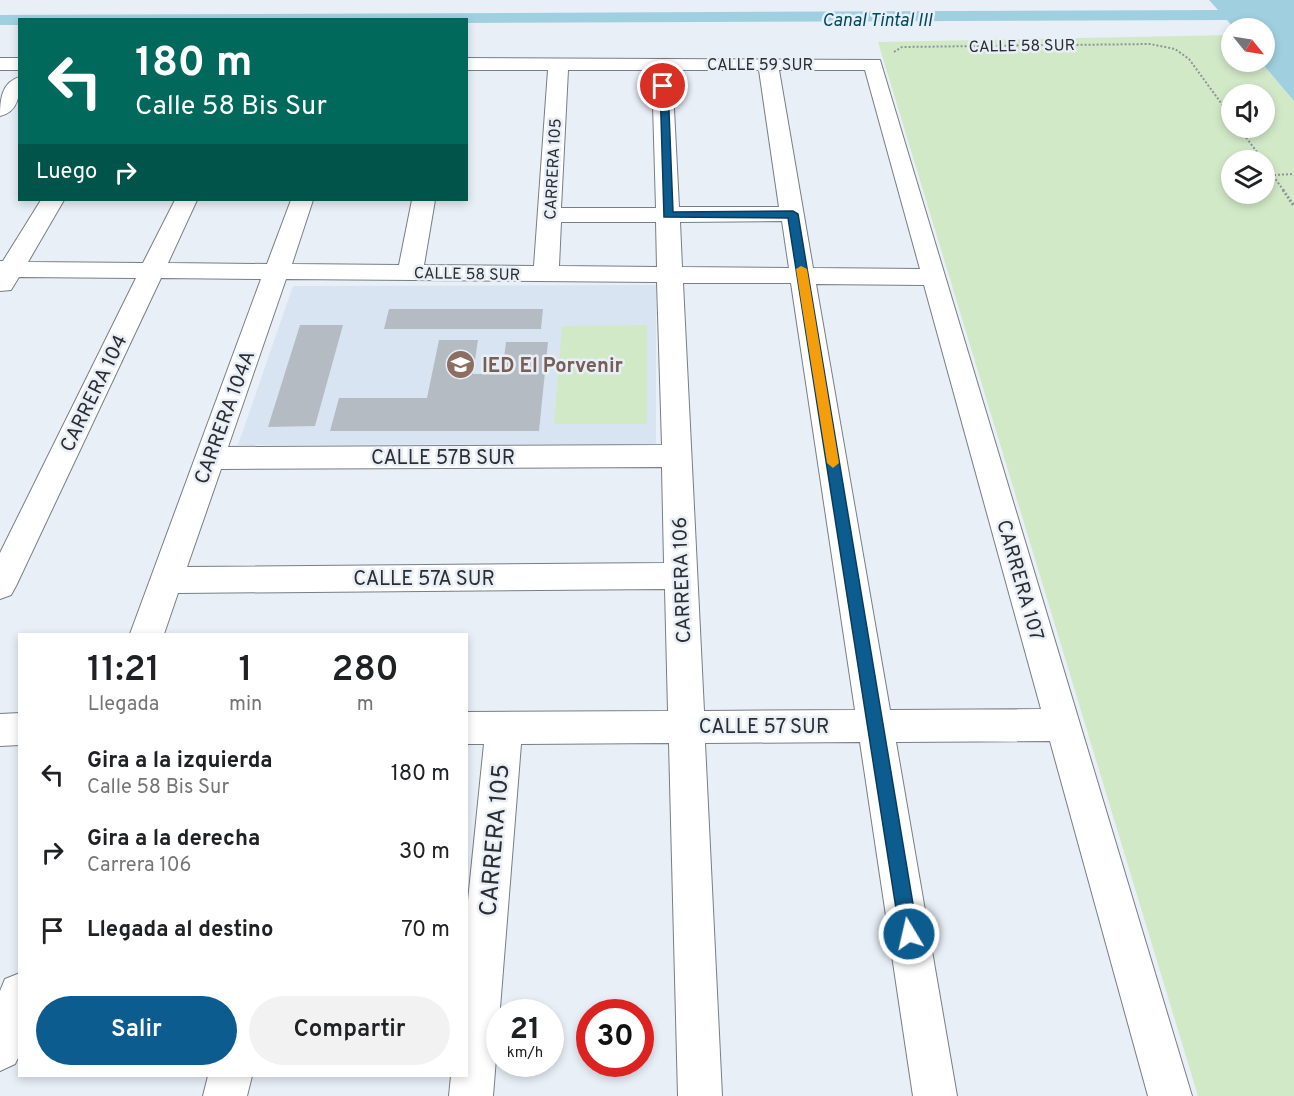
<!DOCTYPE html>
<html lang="es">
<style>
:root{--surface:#fff;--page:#f2f2f2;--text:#202124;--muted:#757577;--accent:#0d5c8f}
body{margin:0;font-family:Overpass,sans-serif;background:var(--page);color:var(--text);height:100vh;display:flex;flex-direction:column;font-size:22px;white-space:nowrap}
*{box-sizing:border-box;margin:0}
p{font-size:20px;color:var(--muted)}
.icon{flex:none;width:33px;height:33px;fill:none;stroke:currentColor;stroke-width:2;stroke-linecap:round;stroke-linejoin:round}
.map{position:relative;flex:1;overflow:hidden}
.panel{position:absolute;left:18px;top:633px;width:450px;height:444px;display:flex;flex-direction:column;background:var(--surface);border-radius:0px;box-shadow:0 3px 9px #0003}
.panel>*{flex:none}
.guide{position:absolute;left:18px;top:18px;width:450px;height:183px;border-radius:0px;box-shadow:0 3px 9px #0003;background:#00695c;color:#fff;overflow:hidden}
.needle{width:39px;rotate:120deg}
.tools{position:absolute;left:1221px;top:18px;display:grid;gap:12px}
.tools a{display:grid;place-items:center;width:54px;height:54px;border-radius:50%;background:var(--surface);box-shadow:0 3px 9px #0003;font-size:30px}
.speed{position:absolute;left:486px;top:999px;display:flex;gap:12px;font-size:30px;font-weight:700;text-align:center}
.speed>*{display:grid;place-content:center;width:78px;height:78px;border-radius:50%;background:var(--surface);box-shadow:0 3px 9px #0003;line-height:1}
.speed small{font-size:15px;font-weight:400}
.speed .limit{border:9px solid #d22;background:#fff;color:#111}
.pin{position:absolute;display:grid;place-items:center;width:51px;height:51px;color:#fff;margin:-26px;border:3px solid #fff;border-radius:50%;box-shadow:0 2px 6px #0007}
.me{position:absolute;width:66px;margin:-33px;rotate:351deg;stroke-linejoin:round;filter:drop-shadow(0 0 4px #0008)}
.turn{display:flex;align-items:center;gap:21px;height:126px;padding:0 18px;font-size:27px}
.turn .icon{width:78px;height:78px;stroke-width:2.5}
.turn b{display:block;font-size:42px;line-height:51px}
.then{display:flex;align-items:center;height:57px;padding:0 18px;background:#0003;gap:12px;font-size:22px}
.eta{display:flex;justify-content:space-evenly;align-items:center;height:102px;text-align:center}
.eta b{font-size:36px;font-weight:600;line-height:42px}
.action{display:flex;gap:12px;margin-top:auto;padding:12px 18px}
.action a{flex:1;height:69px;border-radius:36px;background:var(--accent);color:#fff;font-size:24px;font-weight:600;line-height:69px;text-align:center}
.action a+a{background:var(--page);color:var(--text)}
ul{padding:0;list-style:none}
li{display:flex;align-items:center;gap:18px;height:78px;padding:0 18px}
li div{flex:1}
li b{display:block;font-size:22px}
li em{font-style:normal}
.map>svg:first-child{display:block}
.built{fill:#d8e4f2}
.green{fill:#d2e9c8;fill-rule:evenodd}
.water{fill:#a0d0e0}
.building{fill:#b5bbc3}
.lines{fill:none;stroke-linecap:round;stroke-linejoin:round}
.street-casing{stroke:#777e85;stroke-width:2}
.path-far1{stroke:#8e9398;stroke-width:2;stroke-dasharray:2 2;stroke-linecap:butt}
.path{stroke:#8e9398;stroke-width:3;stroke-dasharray:2 2;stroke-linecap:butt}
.street{fill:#fff;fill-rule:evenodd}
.route{fill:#0d5c8f;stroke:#083c5d;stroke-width:1.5}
.slow{fill:#f59e0b}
.labels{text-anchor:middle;stroke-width:5;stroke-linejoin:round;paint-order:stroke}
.far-street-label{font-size:16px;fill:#2b2d30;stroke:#e8eff7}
.far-water-label{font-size:18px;font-style:italic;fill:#02485a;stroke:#e8eff7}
.education-label{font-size:20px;font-weight:bold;fill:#785e54;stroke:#e8eff7;text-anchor:start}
.street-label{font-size:20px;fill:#2b2d30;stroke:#e8eff7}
.near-street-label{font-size:24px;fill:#2b2d30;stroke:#e8eff7}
</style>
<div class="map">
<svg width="1294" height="1096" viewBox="0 0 1294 1096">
<rect width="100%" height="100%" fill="#e8eff7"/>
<path class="built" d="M656,285V444L238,445L293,286Z"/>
<g class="green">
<path d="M1231,35L1232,62H1261L1294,101V1096H1198L878,42ZM1232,94H1264V128H1232ZM1232,160H1264V194H1232Z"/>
<path d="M647,325V424H554L562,326Z"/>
</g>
<path class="water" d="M1209,0H1294V101L1261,62H1264V28H1234L1227,20L467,23L466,20H20L19,25H0V15L1218,10Z"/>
<g class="building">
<path d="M389,309H543L541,329H384Z"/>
<path d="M300,325H343L315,426L268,427Z"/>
<path d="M439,340H478L473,374H502L506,342H548L539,431H330L339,398H427Z"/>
</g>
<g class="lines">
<defs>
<g id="street">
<rect x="0" y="58" width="20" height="12"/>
<path d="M466,58L880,60L1192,1096H1148L1050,741L896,742L957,1096H913L860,742L705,743L722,1096H678L669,743L521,744L493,1096H449L451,1076H466V920L484,744H466V712L668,711L665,589L178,593L164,634H130L261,279L161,278L16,586L11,595L0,599V553L136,278L19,277L11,290L0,291V261H3L41,200H64L28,262L143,263L175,200H197L168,263L267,264L291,200H313L292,264L399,265L412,200H435L424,265L534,266L548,70H466ZM568,70H652L656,208H561ZM672,70H759L779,207H679ZM779,70H865L920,269L813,268ZM782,221L789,268L682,267L680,222ZM561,222H656L657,267L559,266ZM286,279L657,282L662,445L228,447ZM683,283H791L855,710L704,711ZM816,284L924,285L1041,709L890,710ZM662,467L664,563L187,567L221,469Z"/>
<path d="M20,77C20,93 19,112 0,116C0,101 1,82 20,77Z"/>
<path d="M20,713V745L0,746V714Z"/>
<path d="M20,973V1054L15,1064L0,1071V991L5,979Z"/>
<path d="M208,1076H252L247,1096H203Z"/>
</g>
</defs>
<use href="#street" class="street-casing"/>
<g class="path-far1">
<path d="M894,52L902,47L1150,44L1175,49L1189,59L1232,118"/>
<path d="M1239,128L1263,160"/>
<path d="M1264,163L1284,191"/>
<path d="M1274,175L1294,174"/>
</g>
<path class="path" d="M1283,190L1294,206"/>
<use href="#street" class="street"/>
</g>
<path class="route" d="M660,84L668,86L673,212L793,211L798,214L918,934L916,940L909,943L903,940L900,934L788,218L664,217Z"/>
<path class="slow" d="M801,266L807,269L839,463L833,468L827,463L796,269Z"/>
<defs>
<symbol id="school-disc" viewBox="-11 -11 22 22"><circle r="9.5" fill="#8d6e63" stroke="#e8eff7"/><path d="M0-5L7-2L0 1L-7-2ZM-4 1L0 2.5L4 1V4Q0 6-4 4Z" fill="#fff"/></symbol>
</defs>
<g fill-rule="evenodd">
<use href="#school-disc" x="444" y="348" width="33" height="33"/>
</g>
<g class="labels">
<g class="far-street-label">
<text transform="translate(1022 45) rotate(-1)" y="6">CALLE 58 SUR</text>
<text x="760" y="70">CALLE 59 SUR</text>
<text transform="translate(552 169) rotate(-87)" y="6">CARRERA 105</text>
<text transform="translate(467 273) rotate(1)" y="6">CALLE 58 SUR</text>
</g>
<g class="far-water-label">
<text x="877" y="26">Canal Tintal III</text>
</g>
<g class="education-label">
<text x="482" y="372">IED El Porvenir</text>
</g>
<g class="street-label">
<text transform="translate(93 393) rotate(-64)" y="7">CARRERA 104</text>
<text transform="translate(224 417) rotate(-70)" y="7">CARRERA 104A</text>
<text x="443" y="464">CALLE 57B SUR</text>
<text x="424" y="585">CALLE 57A SUR</text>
<text transform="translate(681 580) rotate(-92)" y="7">CARRERA 106</text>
<text transform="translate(1021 580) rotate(74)" y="7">CARRERA 107</text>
<text x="764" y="733">CALLE 57 SUR</text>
</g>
<g class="near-street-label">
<text transform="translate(494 840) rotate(-85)" y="8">CARRERA 105</text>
</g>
</g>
</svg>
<div class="tools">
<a><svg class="needle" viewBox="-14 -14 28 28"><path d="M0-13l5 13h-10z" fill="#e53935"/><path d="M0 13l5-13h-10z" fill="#757577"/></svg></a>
<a><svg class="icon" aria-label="sound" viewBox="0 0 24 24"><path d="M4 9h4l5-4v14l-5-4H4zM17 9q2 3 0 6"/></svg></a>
<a><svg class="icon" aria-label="layers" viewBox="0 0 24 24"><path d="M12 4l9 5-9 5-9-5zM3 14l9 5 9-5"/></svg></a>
</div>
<div class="speed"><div>21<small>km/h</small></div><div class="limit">30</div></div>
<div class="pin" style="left:663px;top:86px;background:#d93025"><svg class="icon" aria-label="arrive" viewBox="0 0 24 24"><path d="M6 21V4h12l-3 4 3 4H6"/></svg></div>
<svg class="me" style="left:909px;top:934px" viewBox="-20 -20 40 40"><circle r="17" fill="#0d5c8f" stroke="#fff" stroke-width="3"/><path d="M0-11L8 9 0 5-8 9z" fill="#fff"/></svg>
<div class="guide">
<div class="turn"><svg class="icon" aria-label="left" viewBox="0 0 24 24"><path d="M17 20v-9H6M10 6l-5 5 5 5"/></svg><div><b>180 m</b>Calle 58 Bis Sur</div></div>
<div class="then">Luego<svg class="icon" aria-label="right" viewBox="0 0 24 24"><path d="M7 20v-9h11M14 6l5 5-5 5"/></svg></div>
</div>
<section class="panel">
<div class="eta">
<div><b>11:21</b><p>Llegada</p></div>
<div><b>1</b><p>min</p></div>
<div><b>280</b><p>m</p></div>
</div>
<ul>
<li><svg class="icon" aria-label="left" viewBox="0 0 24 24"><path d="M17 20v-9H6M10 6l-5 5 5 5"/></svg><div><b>Gira a la izquierda</b><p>Calle 58 Bis Sur</p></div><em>180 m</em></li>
<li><svg class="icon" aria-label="right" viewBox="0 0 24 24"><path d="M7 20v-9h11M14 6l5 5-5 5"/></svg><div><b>Gira a la derecha</b><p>Carrera 106</p></div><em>30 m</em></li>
<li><svg class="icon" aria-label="arrive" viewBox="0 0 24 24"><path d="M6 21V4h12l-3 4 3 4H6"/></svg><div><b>Llegada al destino</b></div><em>70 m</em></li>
</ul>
<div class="action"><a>Salir</a><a>Compartir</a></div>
</section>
</div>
